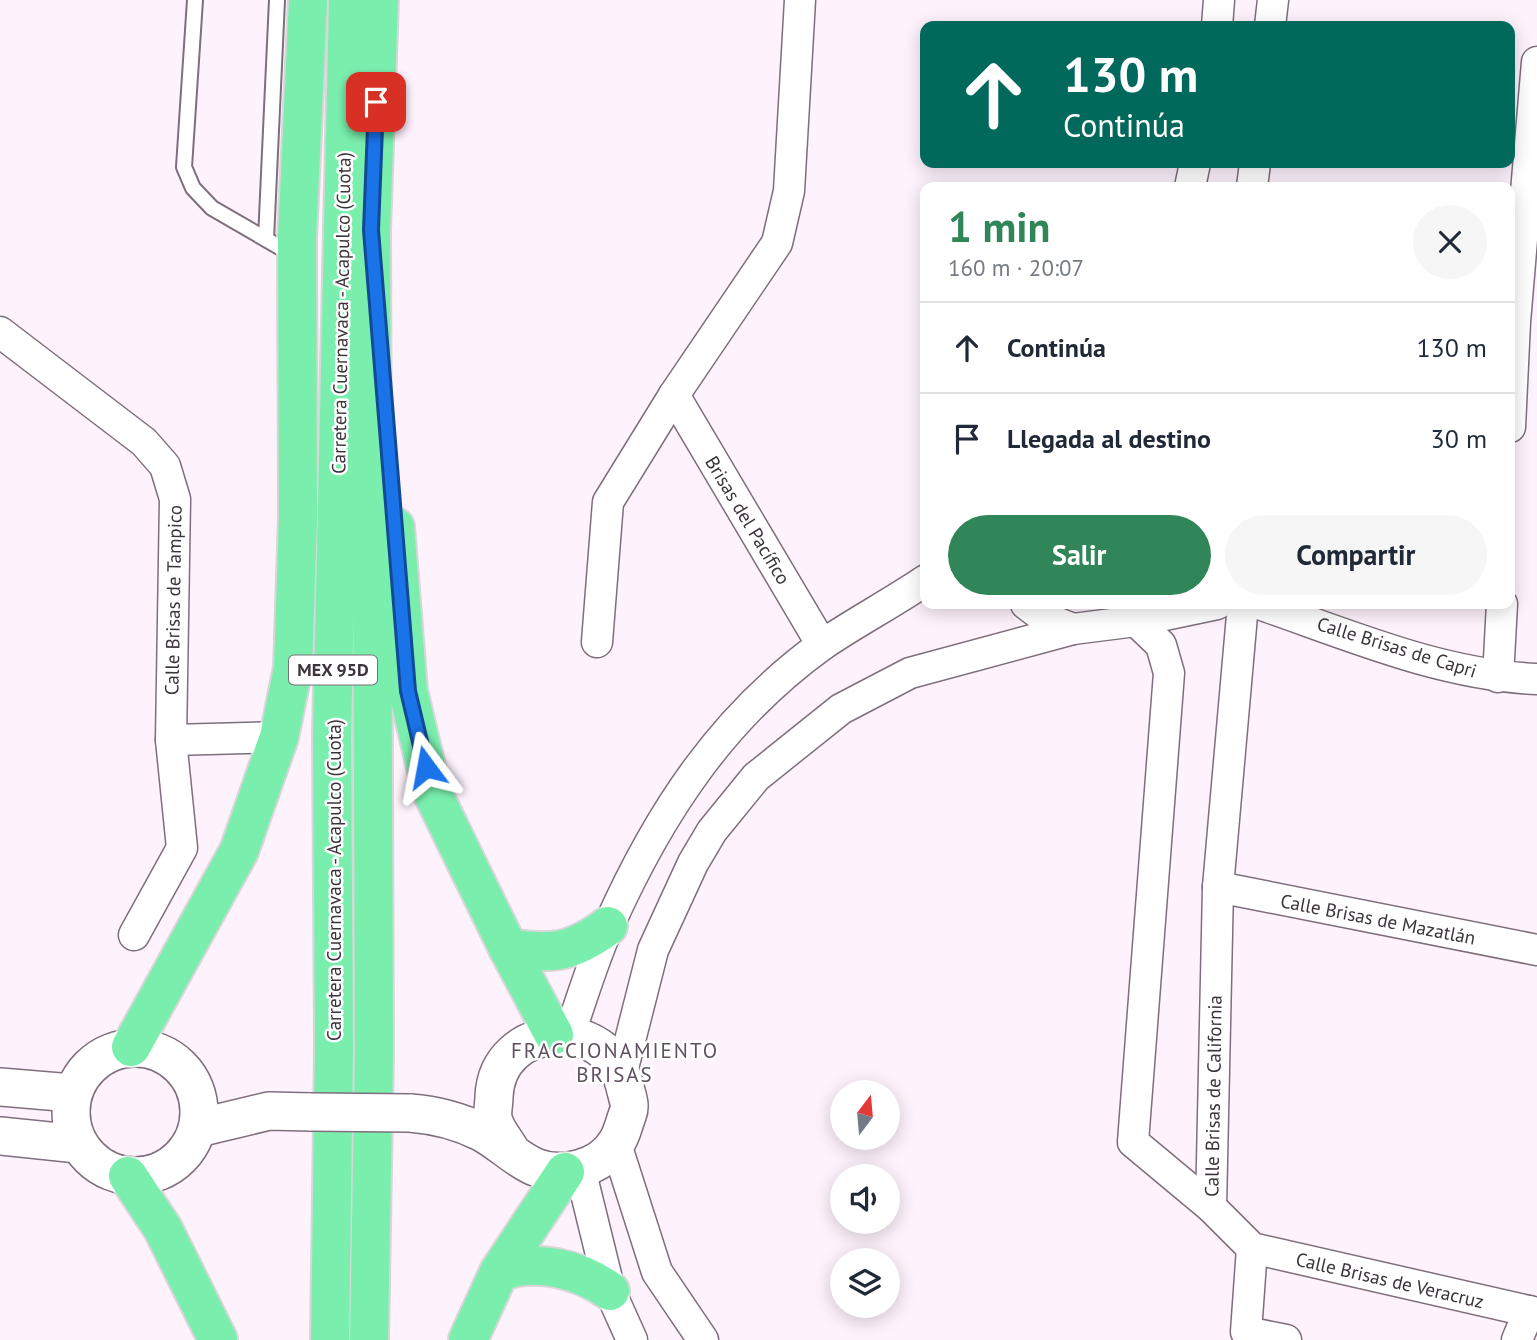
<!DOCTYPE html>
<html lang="es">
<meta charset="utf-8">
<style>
:root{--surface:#fff;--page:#f6f6f7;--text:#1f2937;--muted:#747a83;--line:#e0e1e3;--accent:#308659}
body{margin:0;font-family:"PT Sans",sans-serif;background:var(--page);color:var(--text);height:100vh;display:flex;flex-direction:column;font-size:26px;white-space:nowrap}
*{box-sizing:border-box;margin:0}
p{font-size:23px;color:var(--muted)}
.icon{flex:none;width:38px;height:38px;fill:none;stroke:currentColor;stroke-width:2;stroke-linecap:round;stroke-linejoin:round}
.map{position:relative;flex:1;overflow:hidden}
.sheet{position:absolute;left:920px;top:182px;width:595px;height:427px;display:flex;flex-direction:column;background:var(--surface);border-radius:14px;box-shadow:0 4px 18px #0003}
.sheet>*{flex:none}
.top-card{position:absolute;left:920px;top:21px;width:595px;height:147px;border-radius:14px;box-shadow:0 4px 18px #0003;background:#00695c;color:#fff;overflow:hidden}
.needle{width:46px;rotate:16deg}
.tools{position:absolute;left:830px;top:1080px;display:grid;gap:14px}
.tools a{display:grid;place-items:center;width:70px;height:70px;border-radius:50%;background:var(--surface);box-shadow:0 4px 18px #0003;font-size:35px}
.pin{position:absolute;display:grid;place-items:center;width:60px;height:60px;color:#fff;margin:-30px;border-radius:14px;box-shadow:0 4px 10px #0006}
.me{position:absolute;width:77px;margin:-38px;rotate:347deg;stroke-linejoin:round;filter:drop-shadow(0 0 5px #0008)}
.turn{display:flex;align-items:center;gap:24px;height:147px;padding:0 28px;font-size:32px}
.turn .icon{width:91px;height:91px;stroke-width:2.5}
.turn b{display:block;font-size:49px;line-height:60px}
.round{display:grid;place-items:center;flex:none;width:74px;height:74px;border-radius:37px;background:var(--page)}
.headline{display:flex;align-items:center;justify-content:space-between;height:119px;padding:0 28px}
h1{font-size:42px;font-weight:600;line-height:52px;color:var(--accent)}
.cta{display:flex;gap:14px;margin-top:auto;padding:14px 28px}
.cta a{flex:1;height:80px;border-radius:42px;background:var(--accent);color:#fff;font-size:28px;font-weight:600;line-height:80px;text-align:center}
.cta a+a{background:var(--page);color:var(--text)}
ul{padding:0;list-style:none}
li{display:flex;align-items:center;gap:21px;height:91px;padding:0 28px;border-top:2px solid var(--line)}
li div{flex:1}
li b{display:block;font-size:26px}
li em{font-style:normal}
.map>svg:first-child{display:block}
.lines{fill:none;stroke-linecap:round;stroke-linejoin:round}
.service-casing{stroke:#7f6e7d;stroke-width:18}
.minor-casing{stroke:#7f6e7d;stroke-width:33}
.tertiary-casing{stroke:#7f6e7d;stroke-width:40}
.motorway-casing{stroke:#d8d6d8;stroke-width:42}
.service{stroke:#fff;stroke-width:14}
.minor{stroke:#fff;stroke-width:30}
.tertiary{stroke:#fff;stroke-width:37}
.motorway{stroke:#7aefad;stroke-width:38}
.tertiary-bridge-casing{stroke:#7f6e7d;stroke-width:40;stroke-linecap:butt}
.tertiary-bridge{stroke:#fff;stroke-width:37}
.route-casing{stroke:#114b97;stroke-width:18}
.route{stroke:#1a73e8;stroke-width:12}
.labels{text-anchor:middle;stroke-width:5;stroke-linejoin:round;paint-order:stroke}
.shield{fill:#fff;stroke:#767176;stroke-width:2}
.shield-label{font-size:18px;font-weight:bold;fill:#3b343b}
.street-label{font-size:19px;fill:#3b343b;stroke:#fff}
.neighbourhood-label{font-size:21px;letter-spacing:2px;fill:#60505e;stroke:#fff}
</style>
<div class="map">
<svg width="1537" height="1340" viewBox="0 0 1537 1340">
<rect width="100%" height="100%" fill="#fef2fc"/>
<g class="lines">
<defs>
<g id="service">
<path d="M195,0L184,167L193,188L212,208L295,256"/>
<path d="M266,239L277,0"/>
</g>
<g id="minor">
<path d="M1217,26L1219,0"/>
<path d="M1270,26L1273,0"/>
<path d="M1190,187L1195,163"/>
<path d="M1252,187L1255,163"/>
<path d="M0,332L144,442L165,466L175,499L171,740L182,848L134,935"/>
<path d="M674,395L822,645"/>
<path d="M1510,427L1515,322L1537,62"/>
<path d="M1026,604L1043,617L1073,629"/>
<path d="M1259,604C1349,635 1441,675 1537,679"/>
<path d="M1136,621L1161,645L1169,673L1133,1142L1211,1207L1252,1248L1537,1313"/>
<path d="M1136,621L1217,604"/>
<path d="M597,642L608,502L674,395L777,243L789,191L800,0"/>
<path d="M1498,677L1502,604"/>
<path d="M171,740L279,737"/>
<path d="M1218,887L1537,950"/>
<path d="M569,1035C582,999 593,960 609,925C659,813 722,717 822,645C856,622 892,603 926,580"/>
<path d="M622,1072L653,950L693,863L712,831L756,777L841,709L910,673L1073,629L1136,621L1147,604"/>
<path d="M616,1144L657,1272L703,1340"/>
<path d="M580,1169L610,1291L632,1340"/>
<path d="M1211,1207L1218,887L1243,604"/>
<path d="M1252,1248L1246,1332L1286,1340"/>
<path d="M1517,1340L1529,1311"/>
</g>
<g id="tertiary">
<circle cx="135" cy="1112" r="64"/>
<path d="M0,1087L72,1093"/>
<path d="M410,1113C435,1115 459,1121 481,1132C500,1142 516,1159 535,1167C562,1178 601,1168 616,1143C622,1135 624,1123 628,1113C631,1105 627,1096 625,1087C610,1014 497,1020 494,1097C494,1103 492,1112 493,1118C495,1129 506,1142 511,1151"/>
<path d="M198,1128L269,1111L311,1112"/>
<path d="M0,1136L78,1144"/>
</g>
<g id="motorway">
<path d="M395,527L408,691L432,792L508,948L554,1035"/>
<path d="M508,948C551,955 572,953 608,926"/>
<path d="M131,1047L239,851L279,737L293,668L298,517L297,239L308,0"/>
<path d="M128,1176L163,1229L218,1340"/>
<path d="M499,1272C536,1258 579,1269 610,1291"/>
<path d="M330,1340L334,1048L332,736L348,0"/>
<path d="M369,1340L374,1052L371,230L379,0"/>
<path d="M468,1340L499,1272L565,1172"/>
</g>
</defs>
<use href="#service" class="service-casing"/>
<use href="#minor" class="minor-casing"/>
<use href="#tertiary" class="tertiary-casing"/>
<use href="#motorway" class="motorway-casing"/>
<use href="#service" class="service"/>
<use href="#minor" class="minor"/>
<use href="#tertiary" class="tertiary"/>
<use href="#motorway" class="motorway"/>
<defs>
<path id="tertiary-bridge" d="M311,1112L410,1113"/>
</defs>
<use href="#tertiary-bridge" class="tertiary-bridge-casing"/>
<use href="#tertiary-bridge" class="tertiary-bridge"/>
</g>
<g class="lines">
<defs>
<path id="route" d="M376,102L371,230L408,691L426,767"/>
</defs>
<use href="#route" class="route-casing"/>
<use href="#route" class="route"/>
</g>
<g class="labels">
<rect class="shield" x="289" y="655.5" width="88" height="29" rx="5"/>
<g class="shield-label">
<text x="333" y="676">MEX 95D</text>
</g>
<g class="street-label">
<text transform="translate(341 313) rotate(-89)" y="7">Carretera Cuernavaca - Acapulco (Cuota)</text>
<text transform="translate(748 520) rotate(59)" y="7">Brisas del Pacífico</text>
<text transform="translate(173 600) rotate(-89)" y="7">Calle Brisas de Tampico</text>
<text transform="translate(1397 647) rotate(17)" y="7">Calle Brisas de Capri</text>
<text transform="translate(334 880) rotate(-90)" y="7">Carretera Cuernavaca - Acapulco (Cuota)</text>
<text transform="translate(1378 919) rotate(11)" y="7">Calle Brisas de Mazatlán</text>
<text transform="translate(1213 1096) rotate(-89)" y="7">Calle Brisas de California</text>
<text transform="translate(1390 1280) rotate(13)" y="7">Calle Brisas de Veracruz</text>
</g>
<g class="neighbourhood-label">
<text x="615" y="1058">FRACCIONAMIENTO<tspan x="615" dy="24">BRISAS</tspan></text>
</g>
</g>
</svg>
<div class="tools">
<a><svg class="needle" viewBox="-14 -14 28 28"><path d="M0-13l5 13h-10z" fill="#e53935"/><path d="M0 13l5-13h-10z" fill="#747a83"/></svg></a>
<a><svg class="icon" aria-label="sound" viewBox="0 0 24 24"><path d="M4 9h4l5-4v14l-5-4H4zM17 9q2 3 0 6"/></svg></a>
<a><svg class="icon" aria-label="layers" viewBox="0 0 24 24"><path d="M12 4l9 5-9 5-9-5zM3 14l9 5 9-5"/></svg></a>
</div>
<div class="pin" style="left:376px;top:102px;background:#d93025"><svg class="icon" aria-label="arrive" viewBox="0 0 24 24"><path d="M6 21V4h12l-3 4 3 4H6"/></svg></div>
<svg class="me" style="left:426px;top:767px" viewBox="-20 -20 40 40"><path d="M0-17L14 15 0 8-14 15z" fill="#1a73e8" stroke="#fff" stroke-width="4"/></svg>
<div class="top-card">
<div class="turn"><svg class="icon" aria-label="ahead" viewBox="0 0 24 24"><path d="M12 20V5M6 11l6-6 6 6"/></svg><div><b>130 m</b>Continúa</div></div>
</div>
<section class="sheet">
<div class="headline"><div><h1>1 min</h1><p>160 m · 20:07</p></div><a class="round"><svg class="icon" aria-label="close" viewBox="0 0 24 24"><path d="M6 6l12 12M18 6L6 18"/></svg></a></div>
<ul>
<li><svg class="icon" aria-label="ahead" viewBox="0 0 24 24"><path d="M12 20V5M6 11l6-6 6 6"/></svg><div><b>Continúa</b></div><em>130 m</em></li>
<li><svg class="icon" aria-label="arrive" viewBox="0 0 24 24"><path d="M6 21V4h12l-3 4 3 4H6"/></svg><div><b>Llegada al destino</b></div><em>30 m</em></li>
</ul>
<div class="cta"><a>Salir</a><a>Compartir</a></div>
</section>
</div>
